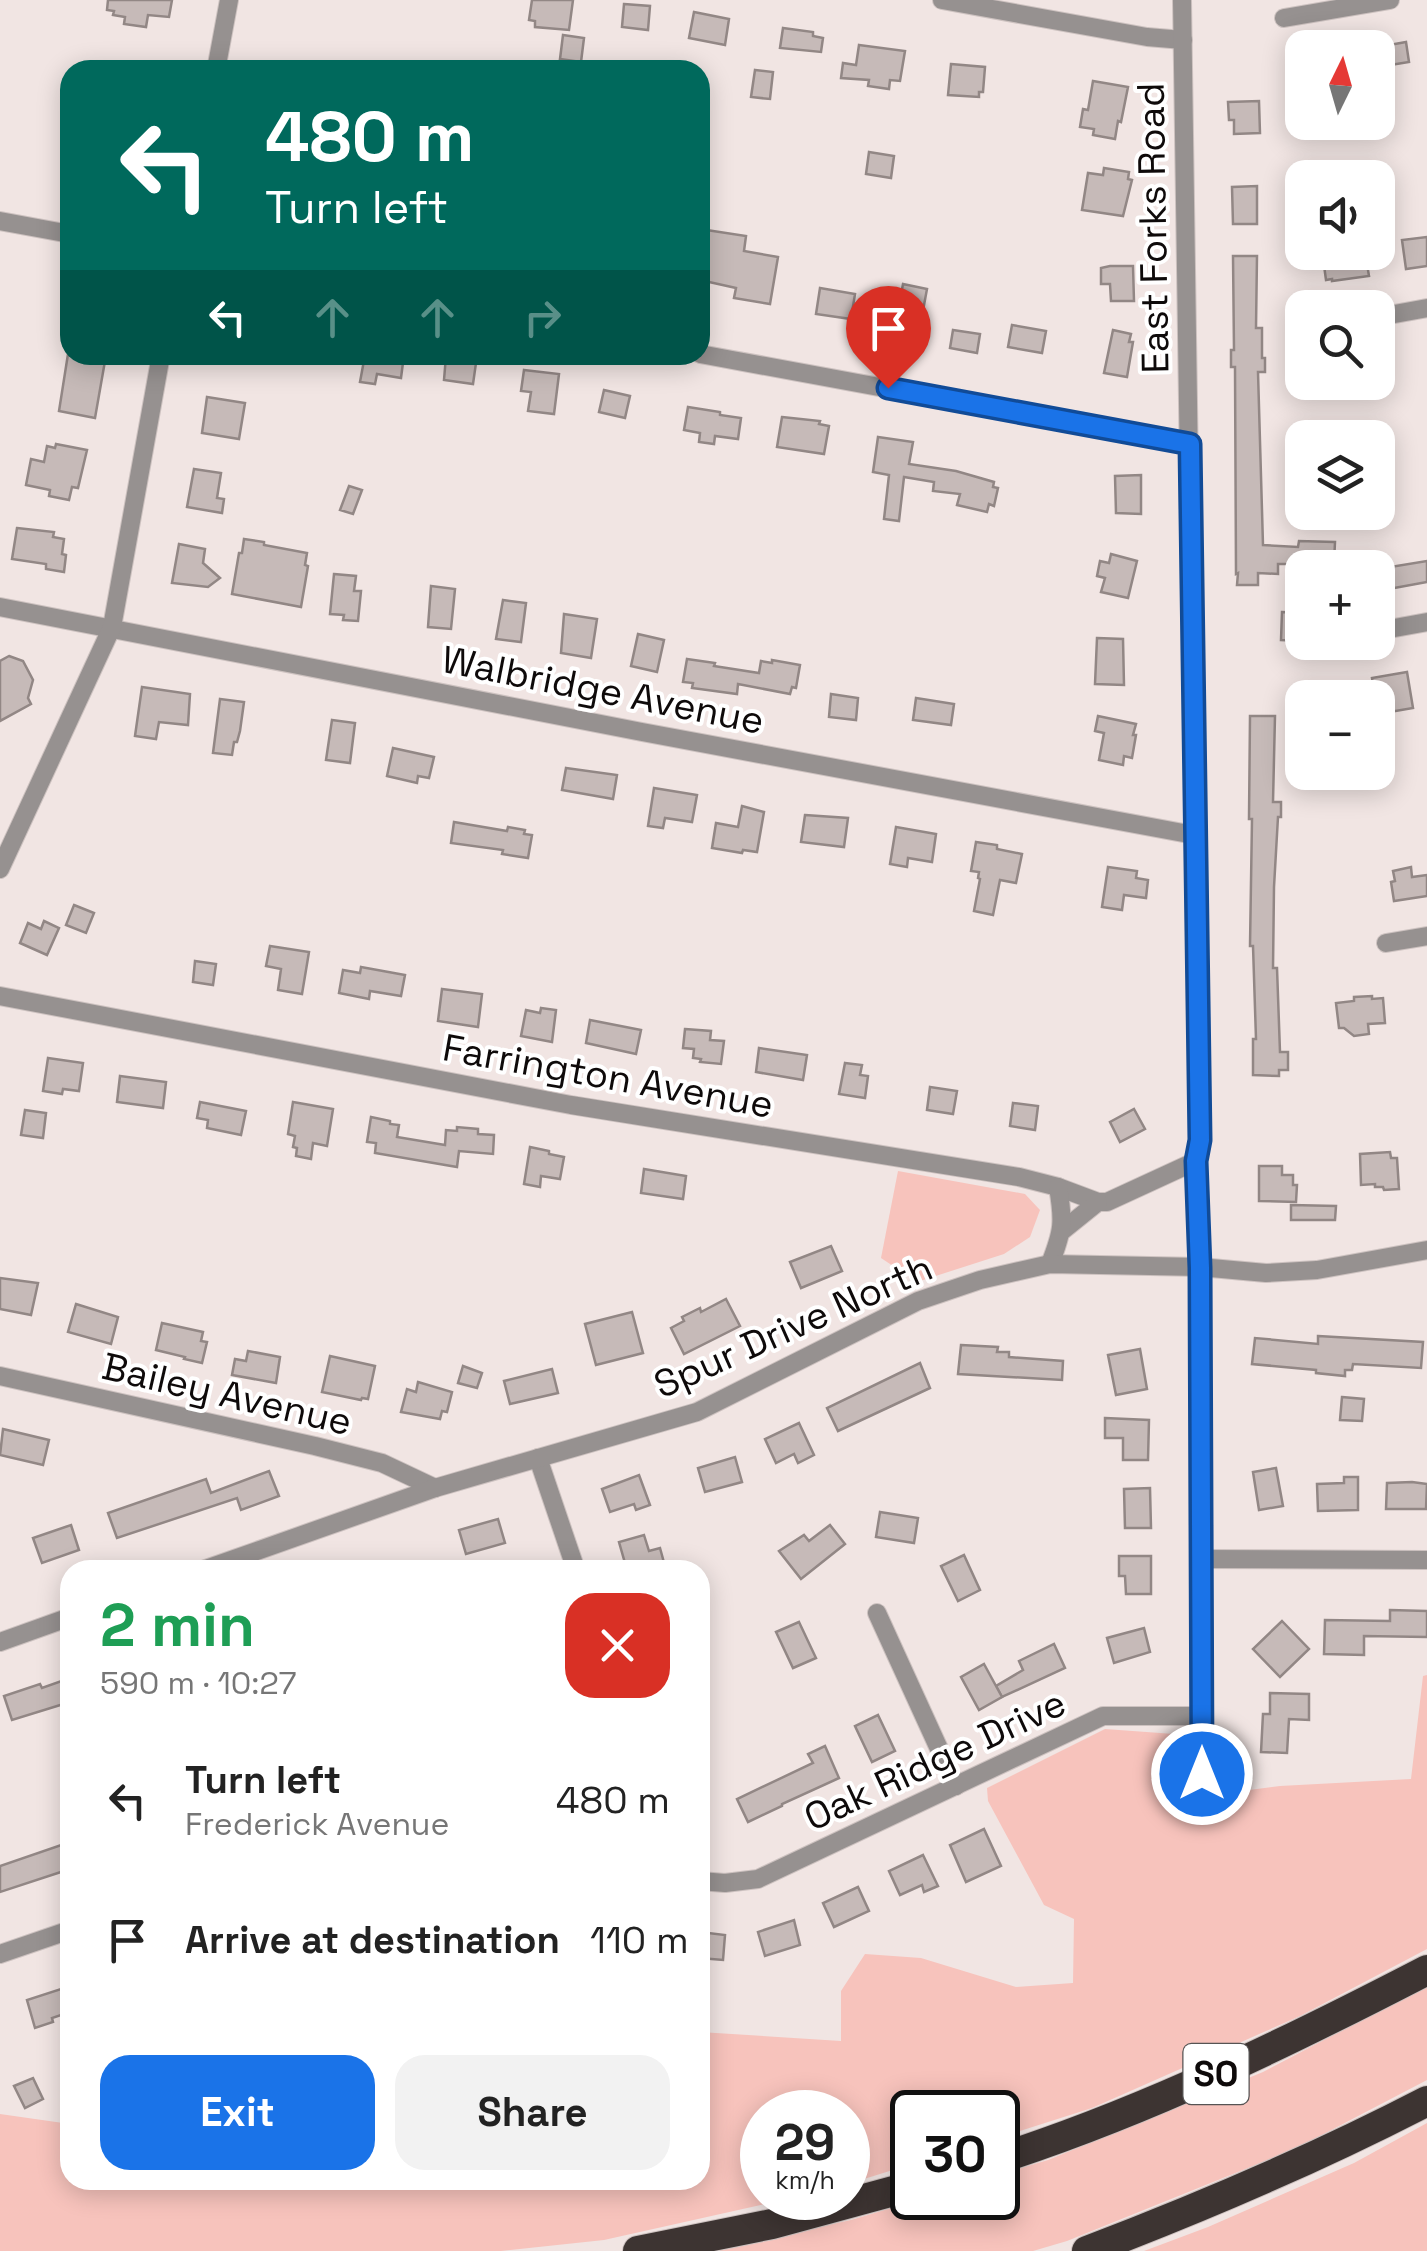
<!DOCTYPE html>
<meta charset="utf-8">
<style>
:root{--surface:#fff;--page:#f2f2f2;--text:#222;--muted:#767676;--accent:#1a73e8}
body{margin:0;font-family:"Space Grotesk",sans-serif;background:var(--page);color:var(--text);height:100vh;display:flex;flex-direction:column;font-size:38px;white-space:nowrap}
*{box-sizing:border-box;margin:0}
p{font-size:32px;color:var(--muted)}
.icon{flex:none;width:55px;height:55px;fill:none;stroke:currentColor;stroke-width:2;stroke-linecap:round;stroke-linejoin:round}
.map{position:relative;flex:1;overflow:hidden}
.sheet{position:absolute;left:60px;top:1560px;width:650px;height:630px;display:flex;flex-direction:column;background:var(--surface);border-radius:30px;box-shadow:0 5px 25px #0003}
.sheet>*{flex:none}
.guide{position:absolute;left:60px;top:60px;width:650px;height:305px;border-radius:30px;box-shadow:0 5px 25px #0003;background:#00695c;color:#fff;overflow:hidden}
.needle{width:65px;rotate:5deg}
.fabs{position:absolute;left:1285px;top:30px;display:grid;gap:20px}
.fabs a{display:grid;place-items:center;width:110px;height:110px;border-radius:20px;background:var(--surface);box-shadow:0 5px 25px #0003;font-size:50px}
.speed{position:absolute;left:740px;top:2090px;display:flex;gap:20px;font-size:50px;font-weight:700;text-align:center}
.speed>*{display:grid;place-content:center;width:130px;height:130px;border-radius:50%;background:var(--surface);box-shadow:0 5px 25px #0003;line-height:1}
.speed small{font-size:25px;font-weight:400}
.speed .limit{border:5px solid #111;border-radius:15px;background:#fff;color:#111}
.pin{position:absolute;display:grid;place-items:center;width:85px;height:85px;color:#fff;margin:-102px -42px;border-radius:50% 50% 50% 0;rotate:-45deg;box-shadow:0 0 10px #0007}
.pin .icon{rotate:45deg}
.me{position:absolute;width:110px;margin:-55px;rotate:0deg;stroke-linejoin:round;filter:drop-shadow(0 0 8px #0008)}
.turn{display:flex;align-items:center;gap:35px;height:210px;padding:0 40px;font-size:45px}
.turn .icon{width:130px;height:130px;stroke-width:2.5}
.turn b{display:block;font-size:70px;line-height:85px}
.lanes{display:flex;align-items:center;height:95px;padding:0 40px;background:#0003;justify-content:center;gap:50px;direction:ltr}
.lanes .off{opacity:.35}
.round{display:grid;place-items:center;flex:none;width:105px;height:105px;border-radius:30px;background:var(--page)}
.overview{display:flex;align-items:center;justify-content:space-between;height:170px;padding:0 40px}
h1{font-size:60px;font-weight:700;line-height:75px;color:#1e9e55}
.action{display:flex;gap:20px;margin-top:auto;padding:20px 40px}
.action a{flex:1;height:115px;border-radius:30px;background:var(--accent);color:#fff;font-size:40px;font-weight:700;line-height:115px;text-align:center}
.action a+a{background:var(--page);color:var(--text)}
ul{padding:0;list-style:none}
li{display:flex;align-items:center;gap:30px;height:140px;padding:0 40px}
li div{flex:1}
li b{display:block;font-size:38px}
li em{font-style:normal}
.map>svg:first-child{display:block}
.green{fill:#f7c3bc}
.building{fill:#c6bab8;stroke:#928785;stroke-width:2.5}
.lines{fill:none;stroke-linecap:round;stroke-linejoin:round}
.minor-casing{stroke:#cdc2c0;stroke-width:20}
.motorway-casing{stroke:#cdc2c0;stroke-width:32}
.minor{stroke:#969190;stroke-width:18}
.motorway{stroke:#3d3432;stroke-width:30}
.route-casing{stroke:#114b97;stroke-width:25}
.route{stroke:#1a73e8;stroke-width:18}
.labels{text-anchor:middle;stroke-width:8;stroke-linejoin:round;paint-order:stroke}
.shield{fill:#fff;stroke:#565454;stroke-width:2.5}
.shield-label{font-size:35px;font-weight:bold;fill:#0e0a0a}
.street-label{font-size:38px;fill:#0e0a0a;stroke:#fff}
</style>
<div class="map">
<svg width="1427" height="2251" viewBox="0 0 1427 2251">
<rect width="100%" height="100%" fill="#f1e5e3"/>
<g class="green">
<path d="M898,1171L1025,1194L1040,1210L1030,1237L1004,1254L917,1282L881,1258Z"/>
<path d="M1427,1675V1949L1300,2016L1092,2108L998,2138V2112H912V2164L848,2184V2112H762V2198H792L604,2240L501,2251H0V2114L70,2124V2180H700V2032L841,2041V1991L865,1954L921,1958L1016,1987L1073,1983L1074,1919L1044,1905L988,1801L987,1788L1105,1729L1174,1734L1181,1792L1219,1794L1280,1786L1411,1779L1423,1676Z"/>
<path d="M1427,1986V2080L1295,2149L1067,2241L1033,2251H710L851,2220L925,2198H998V2175L1048,2160L1263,2072Z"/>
<path d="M1427,2123V2251H1144L1208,2227L1354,2163Z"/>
</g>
<g class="building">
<path d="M108,0H172L169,17L148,15L146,27L124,24L125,17L113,15L114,11L107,10Z"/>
<path d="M532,0H573L569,30L535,27V21L529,20Z"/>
<path d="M624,4L650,6L648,30L622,27Z"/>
<path d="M694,12L729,19L725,45L689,38Z"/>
<path d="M783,28L813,32V36L823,38L821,52L780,48Z"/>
<path d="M563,35L584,38L581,62L560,59Z"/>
<path d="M1406,42L1409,62L1378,67V47Z"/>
<path d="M859,45L905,51L900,81L890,80L889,89L868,86L869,80L841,78L843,63L856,65Z"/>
<path d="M951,64L985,67L983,92H979V97L948,95Z"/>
<path d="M755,70L773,72L770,99L751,97Z"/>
<path d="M1093,81L1128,87L1121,122L1118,121L1115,139L1093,135L1094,129L1080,127L1083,109L1088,110Z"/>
<path d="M1259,101L1260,133L1234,134V120H1229L1228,102Z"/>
<path d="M869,152L894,156L891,178L866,174Z"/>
<path d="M1104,168L1129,172L1128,179L1132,180L1123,216L1082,210L1088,173L1103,175Z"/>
<path d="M1257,186V224H1233L1232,187Z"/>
<path d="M700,229L746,236L744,251L778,257L770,304L734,298L736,288L700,280Z"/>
<path d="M1427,237V266L1406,269L1402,240Z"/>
<path d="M1338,252H1365L1369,276L1332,281V279L1326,280L1323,258L1339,256Z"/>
<path d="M1233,256H1257L1256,328H1262V358H1265V372H1258L1263,545L1298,547L1299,541L1335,542L1334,564H1278V574L1258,573V585H1237L1238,573L1236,574L1235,367H1231V350H1234Z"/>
<path d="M1110,266H1133L1134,301H1111L1110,284H1101V268Z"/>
<path d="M903,284L927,289L919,332L895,328Z"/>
<path d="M820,288L855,294L851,319L816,314Z"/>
<path d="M1012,325L1046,331L1042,353L1008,347Z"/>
<path d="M953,330L980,334L977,353L950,348Z"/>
<path d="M1113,330L1131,334L1129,342H1133L1127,377L1104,373Z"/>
<path d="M68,354L105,361L95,418L59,411Z"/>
<path d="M365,355H404L401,378L377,374L375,384L360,382Z"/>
<path d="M446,356L476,363L473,384L444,380Z"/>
<path d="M524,370L559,374L554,414L528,411L531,392L521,391Z"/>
<path d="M604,390L630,396L625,418L599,412Z"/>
<path d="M207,397L245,403L239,439L202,433Z"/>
<path d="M688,407L720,412V415L741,418L738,439L715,436L714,444L699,442L700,433L684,430Z"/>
<path d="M782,417L820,421L819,424L829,426L824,454L777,447Z"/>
<path d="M878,437L913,442L909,464L956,471L994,482L993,487L998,488L994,506L989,504L987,512L957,505L960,494L933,491L934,482L904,477L899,521L884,519L889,475L873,472Z"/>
<path d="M56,444L87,450L78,488L72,487L69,500L49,496L50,490L26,485L31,459L44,462L47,446L55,448Z"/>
<path d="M194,469L221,473L217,498L224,499L222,513L187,507Z"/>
<path d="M1141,475V514L1116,513L1115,476Z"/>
<path d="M349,486L362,490L353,514L340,510Z"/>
<path d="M17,528L54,532L53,537L64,539L62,554L66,555L64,572L46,569V564L12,559Z"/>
<path d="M244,539L264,542V545L307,553L305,565L308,566L301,607L232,594L239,553H242Z"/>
<path d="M179,544L205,549L203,563L220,578L208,587L172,583Z"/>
<path d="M1111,554L1137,561L1128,598L1101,592L1105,578L1097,576L1100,561L1109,563Z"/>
<path d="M1427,561V582L1378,591V569Z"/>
<path d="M334,574L356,576L354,591H361L358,621L343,620L344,615L330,614Z"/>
<path d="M431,586L455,589L451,629L428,627Z"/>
<path d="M503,600L526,603L521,642L496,639Z"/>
<path d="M1282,612L1302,613V641L1281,640Z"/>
<path d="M564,614L597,619L591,658L561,653Z"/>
<path d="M638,634L664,640L657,672L631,666Z"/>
<path d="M1097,638L1123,639L1124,685L1095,684Z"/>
<path d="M9,656L23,661L33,680L28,698L31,704L0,721V661Z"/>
<path d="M687,659L715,663L714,666L759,673L761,661L772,663V660L800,665L796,688L792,687L790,694L738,684L737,694L692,688L693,683L683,682Z"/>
<path d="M1407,672L1413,708L1378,714V698H1375L1372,678Z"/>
<path d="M142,687L190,694L188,725L159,722L156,739L135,736Z"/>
<path d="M831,694L858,698L856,720L829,717Z"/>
<path d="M916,698L954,704L951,725L913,720Z"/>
<path d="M220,699L244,702L240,731L237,742H234L232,755L213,753Z"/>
<path d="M1098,716L1136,724L1133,735H1136L1132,758L1124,756L1123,765L1099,760L1104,733L1095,731Z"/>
<path d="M1250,716H1275L1273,802H1281V817H1278L1274,887L1273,968H1277L1280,1052H1288V1070H1279V1076L1253,1075V1039H1256L1253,946H1250L1252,819H1249Z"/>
<path d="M332,720L355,723L350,763L326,760Z"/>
<path d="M393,748L434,757L429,778L418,776L417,783L387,776Z"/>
<path d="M566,768L617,775L613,799L562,790Z"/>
<path d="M654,788L697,795L692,822L665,818L663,828L648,826Z"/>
<path d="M742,806L764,812L757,852L743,850L742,853L712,848L716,823L738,827Z"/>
<path d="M805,815L848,818L844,847L801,842Z"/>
<path d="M454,822L507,831L508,827L525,830L524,834L532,835L528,858L502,854L503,850L451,843Z"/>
<path d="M896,827L936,834L932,862L908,858L907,867L890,864Z"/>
<path d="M976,842L997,845V849L1022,854L1016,883L1000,880L993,915L974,911L980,879L978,878L979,872L971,871Z"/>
<path d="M1108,867L1137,871L1136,878L1148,880L1146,898L1124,895L1122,910L1102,907Z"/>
<path d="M1411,867L1412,877L1427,875V896L1394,901L1391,882L1395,881L1393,871Z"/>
<path d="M74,905L94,913L86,933L66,925Z"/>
<path d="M44,921L59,928L47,955L20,943L28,923L41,929Z"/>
<path d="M270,946L309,952L302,994L278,990L281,969L266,966Z"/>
<path d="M195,961L216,964L213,985L193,982Z"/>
<path d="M361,967L405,975L401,996L370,991L369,999L339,993L343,970L360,973Z"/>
<path d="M442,989L482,994L478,1027L438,1021Z"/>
<path d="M1372,996V999L1383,998L1385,1023L1368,1024L1369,1034L1354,1036L1344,1028H1339L1336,1003L1354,1001V997Z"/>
<path d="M541,1008L556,1010L552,1042L521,1036L526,1010L540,1013Z"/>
<path d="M590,1020L641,1030L636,1054L586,1043Z"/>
<path d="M685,1029L711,1031L710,1040L724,1041L721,1064L700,1062L701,1059L693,1058L694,1049L683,1048Z"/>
<path d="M759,1048L807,1055L803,1080L756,1072Z"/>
<path d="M48,1058L83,1063L79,1091L63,1089L62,1094L43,1091Z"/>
<path d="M845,1063L862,1065L860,1075L868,1076L865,1098L839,1094Z"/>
<path d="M120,1076L166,1082L163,1108L117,1102Z"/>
<path d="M930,1087L957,1091L953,1114L927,1110Z"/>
<path d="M200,1102L246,1111L241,1135L207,1128L208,1120L197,1118Z"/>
<path d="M293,1102L333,1109L327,1146L313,1143L311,1159L296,1156L297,1148L293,1147L295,1136L288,1134Z"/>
<path d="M1013,1103L1038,1106L1035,1130L1010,1126Z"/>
<path d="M1134,1109L1145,1129L1120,1142L1110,1122Z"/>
<path d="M25,1110L46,1113L43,1138L21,1135Z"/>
<path d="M371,1117L390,1121V1124L399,1125L397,1137L445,1145L446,1130L457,1131V1127L478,1129V1134L494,1135L493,1154L459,1151L457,1167L375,1153L376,1143L367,1142Z"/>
<path d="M530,1147L549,1151V1154L564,1157L560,1179L541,1176L540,1187L524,1184Z"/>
<path d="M1390,1152L1391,1158H1397L1399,1189L1384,1190L1383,1187H1375V1184L1361,1185L1360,1154Z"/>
<path d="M1259,1166H1282V1175H1293V1185H1297L1296,1202L1259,1201Z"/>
<path d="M644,1169L686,1176L683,1199L641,1193Z"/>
<path d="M1291,1205L1336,1206L1335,1220H1291Z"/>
<path d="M831,1246L842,1271L801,1288L790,1262Z"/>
<path d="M0,1278L38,1283L31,1315L0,1309Z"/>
<path d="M726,1299L740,1326L684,1354L671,1328L684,1321L682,1317L700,1308L701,1312Z"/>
<path d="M76,1304L118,1317L111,1344L68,1332Z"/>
<path d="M632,1312L643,1353L596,1365L585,1324Z"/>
<path d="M162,1323L203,1332L201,1341L207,1342L202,1363L184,1359L185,1357L156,1350Z"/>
<path d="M1318,1336L1423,1342L1421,1368L1353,1364L1352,1370H1345V1376L1316,1373V1370L1252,1364L1255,1338L1318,1344Z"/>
<path d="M961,1345L998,1347L997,1352H1009V1357L1063,1361L1062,1380L958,1374Z"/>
<path d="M1140,1349L1147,1389L1116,1395L1108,1355Z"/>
<path d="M248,1351L280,1357L276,1383L232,1375L235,1359L246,1361Z"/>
<path d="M330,1356L375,1366L368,1399L362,1398L361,1400L322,1392Z"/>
<path d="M920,1363L930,1388L838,1431L827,1408Z"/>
<path d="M463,1366L482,1373L477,1388L458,1383Z"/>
<path d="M552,1369L558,1393L510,1404L504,1381Z"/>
<path d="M418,1382L452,1392L447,1412L442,1411L440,1419L401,1412L407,1389L416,1392Z"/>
<path d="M1342,1397L1364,1399L1362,1421L1340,1420Z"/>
<path d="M1105,1418L1149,1420L1148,1460H1123V1438H1105Z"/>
<path d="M799,1423L814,1455L798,1463L794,1454L776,1463L765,1439Z"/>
<path d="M3,1429L49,1440L43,1465L0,1455Z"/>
<path d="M735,1457L742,1482L705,1492L698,1468Z"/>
<path d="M1276,1468L1283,1506L1259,1510L1253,1472Z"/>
<path d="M269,1471L279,1496L241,1510L237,1498L117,1538L108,1513L206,1479L211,1493Z"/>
<path d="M639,1475L650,1505L636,1510L634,1504L610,1512L602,1489Z"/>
<path d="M1344,1477H1358V1510L1318,1511L1317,1484L1344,1483Z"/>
<path d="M1412,1482L1427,1484L1426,1509H1386L1387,1483Z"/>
<path d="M1150,1488L1151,1528H1125L1124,1489Z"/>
<path d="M880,1512L918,1518L914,1543L876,1537Z"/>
<path d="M498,1519L505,1543L466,1554L459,1530Z"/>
<path d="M71,1525L79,1550L42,1563L33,1538Z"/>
<path d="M830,1525L845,1544L801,1579L779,1551L804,1535L809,1541Z"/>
<path d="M644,1535L649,1551L660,1548L666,1570H627L619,1542Z"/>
<path d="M964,1555L980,1590L958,1601L941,1566Z"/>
<path d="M1119,1556H1151V1594H1126L1125,1576H1119Z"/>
<path d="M1390,1610L1427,1611V1637L1364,1636V1655L1324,1654L1325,1620L1390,1621Z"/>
<path d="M1282,1621L1309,1649L1280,1677L1253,1649Z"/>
<path d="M799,1622L816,1658L793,1668L776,1632Z"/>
<path d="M1144,1628L1150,1652L1114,1663L1107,1638Z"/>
<path d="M1054,1644L1065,1668L1002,1697L996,1686L1023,1670L1019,1661Z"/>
<path d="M984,1664L1002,1697L979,1710L961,1677Z"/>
<path d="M70,1678V1702L12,1720L4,1696L40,1684L42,1688Z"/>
<path d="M1270,1693L1309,1694V1720L1289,1719L1287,1753L1261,1752L1263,1714H1270Z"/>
<path d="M878,1715L895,1751L872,1762L855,1726Z"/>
<path d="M825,1746L839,1778L782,1804V1806L748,1822L737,1799L813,1763L808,1754Z"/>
<path d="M984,1829L1001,1866L966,1882L950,1845Z"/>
<path d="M70,1842V1869L0,1892V1866Z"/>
<path d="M923,1855L938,1886L924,1892L922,1885L900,1895L889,1871Z"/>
<path d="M858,1887L869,1911L834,1927L823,1903Z"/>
<path d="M794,1920L800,1945L765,1956L758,1932Z"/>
<path d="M700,1932L725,1935L723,1960L700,1958Z"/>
<path d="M64,1988L70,2012L52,2018L53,2022L35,2028L27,2000Z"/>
<path d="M33,2078L43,2099L25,2108L14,2086Z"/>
</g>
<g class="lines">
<defs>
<g id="minor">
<path d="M942,0L1147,37L1183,40"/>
<path d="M1182,0L1199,1140L1196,1161L1200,1267L1202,1774"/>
<path d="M1284,18L1390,0"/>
<path d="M216,70L229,0"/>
<path d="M0,221L70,234"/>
<path d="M1378,317L1427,308"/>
<path d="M700,354L1189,444"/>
<path d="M0,607L642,732L1194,835"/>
<path d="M1378,631L1427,622"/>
<path d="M0,869L112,627L161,355"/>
<path d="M1386,943L1427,936"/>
<path d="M0,996L571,1105L1019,1177L1058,1187L1098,1202H1107L1196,1161"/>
<path d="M1062,1231L1098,1202"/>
<path d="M1050,1264C1063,1231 1064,1222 1058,1187"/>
<path d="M0,1376L315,1446L382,1463L435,1488"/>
<path d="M538,1458L576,1570"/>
<path d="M1202,1559L1427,1560"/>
<path d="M203,1570L435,1488L697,1412L918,1301L980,1280L1050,1264L1200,1267L1266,1273L1317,1270L1427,1250"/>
<path d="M877,1613L956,1786"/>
<path d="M0,1642L70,1617"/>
<path d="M700,1881L725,1883L758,1879L1103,1716H1202"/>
<path d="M0,1954L70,1930"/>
</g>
<g id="motorway">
<path d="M998,2159C1147,2111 1288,2042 1427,1970"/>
<path d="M638,2251L772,2224L912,2186"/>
<path d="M1087,2251C1205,2206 1315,2159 1427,2101"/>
</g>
</defs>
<use href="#minor" class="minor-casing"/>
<use href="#motorway" class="motorway-casing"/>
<use href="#minor" class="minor"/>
<use href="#motorway" class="motorway"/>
</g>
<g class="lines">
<defs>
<path id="route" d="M888,388L1190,444L1200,1140L1196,1161L1200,1268L1202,1774"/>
</defs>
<use href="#route" class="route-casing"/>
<use href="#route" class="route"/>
</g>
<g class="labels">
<rect class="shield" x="1183.5" y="2044" width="65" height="60" rx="8"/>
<g class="shield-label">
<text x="1216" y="2086">SO</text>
</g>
<g class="street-label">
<text transform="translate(1153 228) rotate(-91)" y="13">East Forks Road</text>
<text transform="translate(603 690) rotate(11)" y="13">Walbridge Avenue</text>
<text transform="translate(608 1076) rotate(10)" y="13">Farrington Avenue</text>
<text transform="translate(793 1326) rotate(-24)" y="13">Spur Drive North</text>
<text transform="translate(227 1394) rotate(13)" y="13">Bailey Avenue</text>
<text transform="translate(935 1760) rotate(-25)" y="13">Oak Ridge Drive</text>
</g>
</g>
</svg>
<div class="fabs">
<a><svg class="needle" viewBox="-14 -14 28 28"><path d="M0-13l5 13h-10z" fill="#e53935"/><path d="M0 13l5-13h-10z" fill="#767676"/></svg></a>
<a><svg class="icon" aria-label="sound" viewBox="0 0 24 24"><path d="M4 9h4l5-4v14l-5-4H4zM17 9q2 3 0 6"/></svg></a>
<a><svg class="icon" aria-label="search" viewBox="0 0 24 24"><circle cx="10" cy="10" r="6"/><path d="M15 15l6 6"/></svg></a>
<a><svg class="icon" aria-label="layers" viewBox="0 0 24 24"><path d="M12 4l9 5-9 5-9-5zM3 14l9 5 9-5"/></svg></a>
<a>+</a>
<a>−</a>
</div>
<div class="speed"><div>29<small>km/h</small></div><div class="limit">30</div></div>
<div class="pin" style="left:888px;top:388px;background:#d93025"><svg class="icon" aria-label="arrive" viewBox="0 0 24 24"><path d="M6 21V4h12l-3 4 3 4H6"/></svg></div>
<svg class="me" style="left:1202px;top:1774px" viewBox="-20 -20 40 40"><circle r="17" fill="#1a73e8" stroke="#fff" stroke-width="3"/><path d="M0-11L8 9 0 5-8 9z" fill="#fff"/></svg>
<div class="guide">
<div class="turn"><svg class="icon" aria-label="left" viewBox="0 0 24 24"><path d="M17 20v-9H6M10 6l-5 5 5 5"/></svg><div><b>480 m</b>Turn left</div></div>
<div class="lanes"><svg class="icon" aria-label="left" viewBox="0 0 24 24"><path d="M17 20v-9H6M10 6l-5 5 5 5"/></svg><svg class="icon off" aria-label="ahead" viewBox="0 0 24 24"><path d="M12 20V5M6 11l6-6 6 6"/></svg><svg class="icon off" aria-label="ahead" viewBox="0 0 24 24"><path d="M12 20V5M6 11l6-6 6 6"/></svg><svg class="icon off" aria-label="right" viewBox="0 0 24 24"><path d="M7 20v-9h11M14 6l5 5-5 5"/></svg></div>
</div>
<section class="sheet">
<div class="overview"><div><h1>2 min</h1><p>590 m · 10:27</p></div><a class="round" style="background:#d93025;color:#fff"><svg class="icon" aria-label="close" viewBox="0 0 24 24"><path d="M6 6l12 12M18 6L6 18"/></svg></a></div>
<ul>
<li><svg class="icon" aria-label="left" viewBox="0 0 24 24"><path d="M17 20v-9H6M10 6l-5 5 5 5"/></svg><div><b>Turn left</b><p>Frederick Avenue</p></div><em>480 m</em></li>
<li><svg class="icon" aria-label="arrive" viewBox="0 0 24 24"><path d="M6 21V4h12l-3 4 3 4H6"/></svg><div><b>Arrive at destination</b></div><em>110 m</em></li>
</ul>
<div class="action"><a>Exit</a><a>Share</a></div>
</section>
</div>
